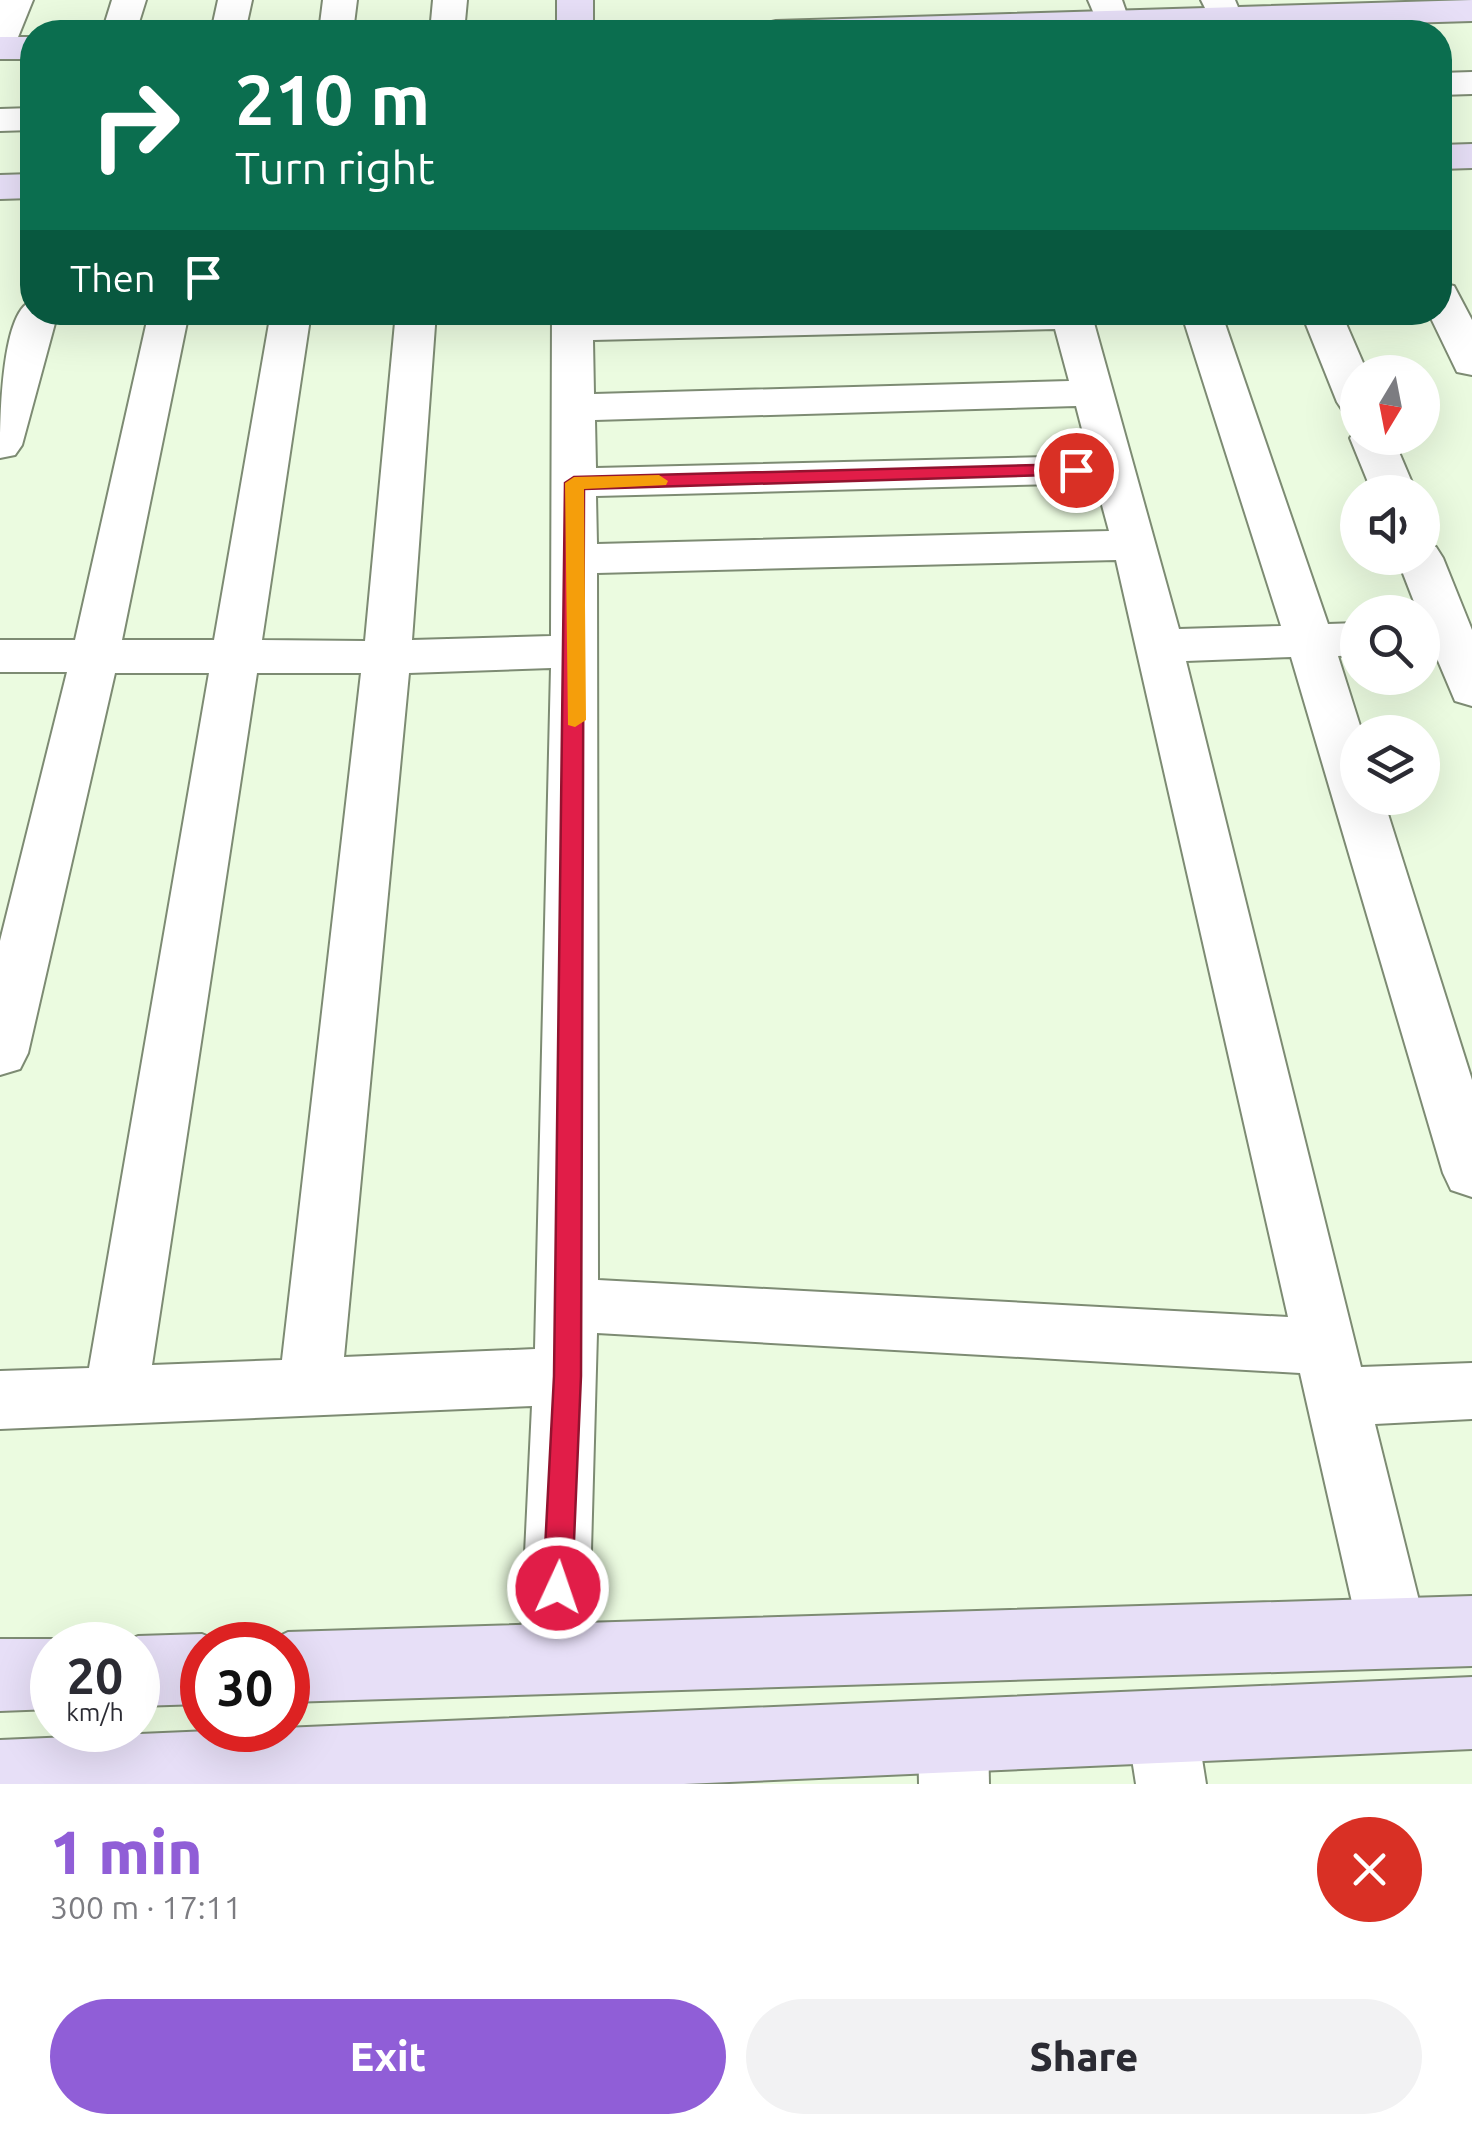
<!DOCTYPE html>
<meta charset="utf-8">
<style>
:root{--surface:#fff;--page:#f2f2f3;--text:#2b2b33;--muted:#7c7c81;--accent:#905ed7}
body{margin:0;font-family:Ubuntu,sans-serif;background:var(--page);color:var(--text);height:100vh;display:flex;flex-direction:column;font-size:38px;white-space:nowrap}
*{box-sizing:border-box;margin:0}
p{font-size:32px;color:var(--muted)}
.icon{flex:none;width:55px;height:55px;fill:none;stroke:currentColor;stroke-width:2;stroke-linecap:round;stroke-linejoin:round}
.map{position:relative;height:1784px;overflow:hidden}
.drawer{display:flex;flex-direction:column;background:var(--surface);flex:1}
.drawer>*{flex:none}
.guide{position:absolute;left:20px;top:20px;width:1432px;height:305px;border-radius:40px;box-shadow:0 10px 40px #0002;background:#0b6e4f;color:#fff;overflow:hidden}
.needle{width:65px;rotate:190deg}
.controls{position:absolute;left:1340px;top:355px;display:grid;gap:20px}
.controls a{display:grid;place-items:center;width:100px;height:100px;border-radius:50%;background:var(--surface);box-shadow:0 10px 40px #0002;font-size:50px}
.speed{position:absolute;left:30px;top:1622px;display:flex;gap:20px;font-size:50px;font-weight:700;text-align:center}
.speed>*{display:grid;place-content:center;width:130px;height:130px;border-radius:50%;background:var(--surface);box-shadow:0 10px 40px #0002;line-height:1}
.speed small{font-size:25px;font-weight:400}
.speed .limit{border:15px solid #d22;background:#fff;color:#111}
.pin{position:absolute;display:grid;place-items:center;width:85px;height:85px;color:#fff;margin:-42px;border:5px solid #fff;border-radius:50%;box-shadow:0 2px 10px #0007}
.me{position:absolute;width:110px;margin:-55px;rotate:3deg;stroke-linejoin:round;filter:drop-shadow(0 0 8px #0008)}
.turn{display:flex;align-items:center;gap:35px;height:210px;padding:0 50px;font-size:45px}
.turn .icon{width:130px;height:130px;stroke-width:2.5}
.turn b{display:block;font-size:70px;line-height:85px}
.then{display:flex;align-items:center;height:95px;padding:0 50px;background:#0003;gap:20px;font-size:38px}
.round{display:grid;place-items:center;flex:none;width:105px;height:105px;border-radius:52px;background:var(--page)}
.summary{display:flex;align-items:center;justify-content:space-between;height:170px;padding:0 50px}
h1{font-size:60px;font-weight:800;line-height:75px;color:var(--accent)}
.button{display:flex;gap:20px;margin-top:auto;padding:20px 50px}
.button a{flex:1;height:115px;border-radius:60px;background:var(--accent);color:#fff;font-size:40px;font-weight:800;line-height:115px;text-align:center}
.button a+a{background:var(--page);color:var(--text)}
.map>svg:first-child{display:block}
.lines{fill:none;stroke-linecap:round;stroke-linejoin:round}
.street-casing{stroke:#7d8b73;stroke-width:4}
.secondary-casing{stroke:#7d8b73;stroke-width:4}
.street{fill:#fff;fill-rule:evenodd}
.secondary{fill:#e7dff7;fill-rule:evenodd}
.route{fill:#e11d48;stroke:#92132f;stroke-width:2.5}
.slow{fill:#f59e0b}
</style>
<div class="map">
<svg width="1472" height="1784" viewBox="0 0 1472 1784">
<rect width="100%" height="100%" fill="#ebfbe0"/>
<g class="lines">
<defs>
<g id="street">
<path d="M0,0H33L12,52L0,56Z"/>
<path d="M112,0H146L136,32H102Z"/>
<path d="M218,0H252L245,32H211Z"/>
<path d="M323,0H357L353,32H319Z"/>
<path d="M433,0H467L464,32H430Z"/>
<path d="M1088,0H1122L1130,23L1125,30H1101Z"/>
<path d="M1201,0H1235L1243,19L1238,26H1214Z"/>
<path d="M1472,72V94L1440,95V73Z"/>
<path d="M32,108V130L0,131V109Z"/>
<path d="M1440,283L1454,286L1472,320V375L1457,372L1428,312H1440Z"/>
<path d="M32,301V312H58L22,445L15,455L0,458C0,427 0,311 32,301Z"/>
<path d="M149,312H189L122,640H214L271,312H311L262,640L365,641L396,312H436L412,640L551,636L552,312H1091L1179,629L1281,626L1181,312H1221L1328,624L1358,623V655L1338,656L1362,732H1358V798H1383L1472,1080V1197L1451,1190L1443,1173L1291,657L1186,661L1361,1367L1472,1363V1419L1375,1424L1427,1633L1417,1656L1393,1666L1369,1656L1359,1633L1300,1373L597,1333L588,1659L578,1683L554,1693L530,1683L520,1659L532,1406L0,1429V1371L89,1368L209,673H115L28,1053L20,1069L0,1075V941L67,672H0V640H75ZM1055,329L1069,381L594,394L593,340ZM1076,406L1089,456L596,468L595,420ZM1096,483L1109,531L597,544L596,496ZM1116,560L1288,1317L598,1280L597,573ZM551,668L535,1349L344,1357L409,673ZM257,673H361L282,1360L152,1365Z"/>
<path d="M1301,312H1341L1367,372H1358V415L1343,411L1337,402Z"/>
<path d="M1357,429L1358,438H1393L1416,492H1372L1350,438Z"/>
<path d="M1422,544L1436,547L1443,558L1472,630V706L1455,701L1422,623V612H1418L1397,558H1422Z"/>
<path d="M1162,1692L1187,1702L1197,1727L1206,1784H1136L1127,1727L1137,1702Z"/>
<path d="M953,1701L978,1711L988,1736L989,1784H919L918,1736L928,1711Z"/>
</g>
<g id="secondary">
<rect x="557" y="0" width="36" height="32"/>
<path d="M1472,0V21L1103,32H758L763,24L776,21Z"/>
<rect x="0" y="37" width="32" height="22"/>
<path d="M1472,144V168L1440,169V145Z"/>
<path d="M32,174V198L0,199V175Z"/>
<path d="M1472,1596V1666L288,1702V1645H261L288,1632Z"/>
<path d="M202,1634L228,1645H202V1704L138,1706V1645H115L138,1636Z"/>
<path d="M0,1639H52L68,1645H52V1709L0,1711Z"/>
<path d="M1472,1677V1749L684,1784H0V1740Z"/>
</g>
</defs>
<use href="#street" class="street-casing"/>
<use href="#secondary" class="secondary-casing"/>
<use href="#street" class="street"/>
<use href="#secondary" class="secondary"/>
</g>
<path class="route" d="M1076,464L1085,470L1082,474L584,489L581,1376L572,1588L568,1598L558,1602L547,1598L543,1588L554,1376L565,483L574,477Z"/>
<path class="slow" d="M659,475L668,481L666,485L584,489L586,720L575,727L568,725L565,483L574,477Z"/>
</svg>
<div class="controls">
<a><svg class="needle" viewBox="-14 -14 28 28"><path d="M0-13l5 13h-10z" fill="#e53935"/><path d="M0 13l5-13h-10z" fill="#7c7c81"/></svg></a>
<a><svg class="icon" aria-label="sound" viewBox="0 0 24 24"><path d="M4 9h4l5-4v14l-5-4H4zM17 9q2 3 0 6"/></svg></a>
<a><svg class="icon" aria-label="search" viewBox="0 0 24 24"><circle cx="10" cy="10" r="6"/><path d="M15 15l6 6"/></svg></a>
<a><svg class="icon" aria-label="layers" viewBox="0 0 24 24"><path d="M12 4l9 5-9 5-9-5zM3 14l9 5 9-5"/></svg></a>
</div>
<div class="speed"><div>20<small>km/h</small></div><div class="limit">30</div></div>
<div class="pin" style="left:1076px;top:470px;background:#d93025"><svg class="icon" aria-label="arrive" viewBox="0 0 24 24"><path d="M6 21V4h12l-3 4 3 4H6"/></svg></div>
<svg class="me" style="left:558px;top:1588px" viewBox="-20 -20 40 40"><circle r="17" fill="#e11d48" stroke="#fff" stroke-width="3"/><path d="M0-11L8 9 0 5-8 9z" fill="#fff"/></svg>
<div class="guide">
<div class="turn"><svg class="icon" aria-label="right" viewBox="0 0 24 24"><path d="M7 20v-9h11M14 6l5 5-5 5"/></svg><div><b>210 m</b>Turn right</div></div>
<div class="then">Then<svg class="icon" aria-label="arrive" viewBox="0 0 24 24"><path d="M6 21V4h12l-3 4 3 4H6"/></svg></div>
</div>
</div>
<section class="drawer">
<div class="summary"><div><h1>1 min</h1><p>300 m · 17:11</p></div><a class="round" style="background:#d93025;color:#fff"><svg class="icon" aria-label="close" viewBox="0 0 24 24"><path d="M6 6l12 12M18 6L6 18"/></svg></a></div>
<div class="button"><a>Exit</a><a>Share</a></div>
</section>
